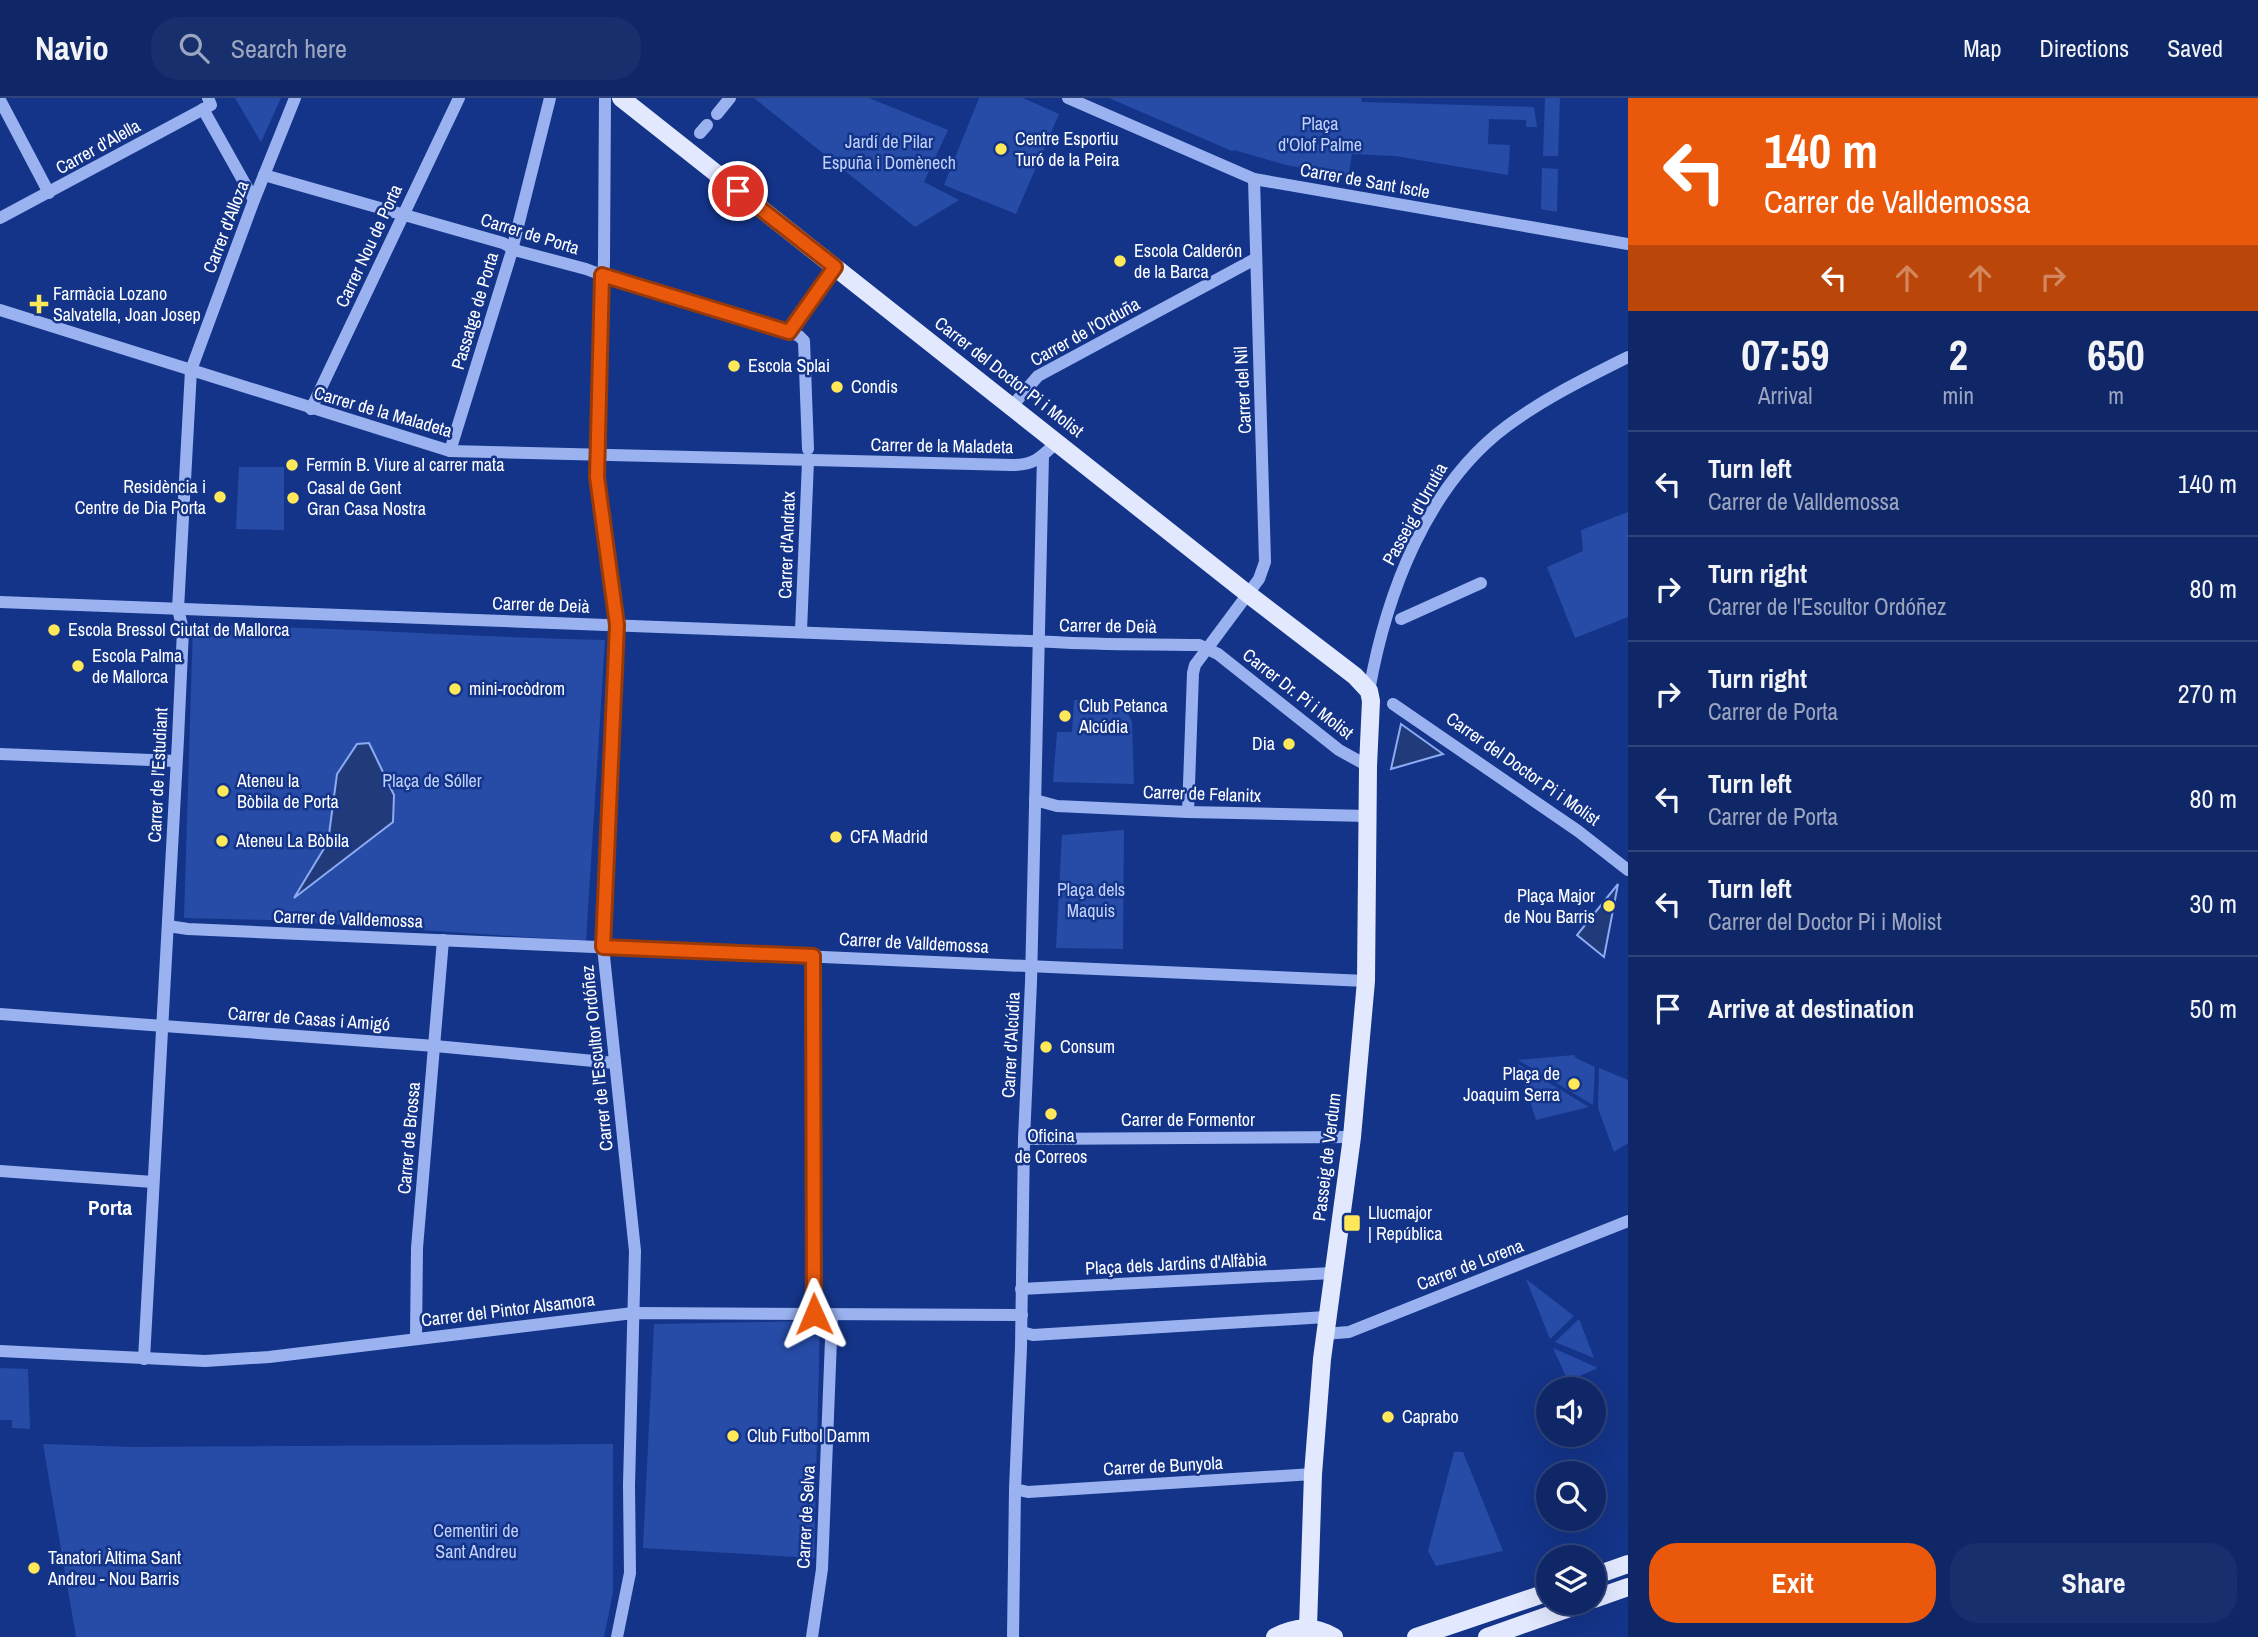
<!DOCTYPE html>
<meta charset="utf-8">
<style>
:root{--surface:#0f2767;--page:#182f6d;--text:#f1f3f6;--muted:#9ba5c0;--line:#2f447b;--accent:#ea580c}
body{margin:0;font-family:"Archivo Narrow",sans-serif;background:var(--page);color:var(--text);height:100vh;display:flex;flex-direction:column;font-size:26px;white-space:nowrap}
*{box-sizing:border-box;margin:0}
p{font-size:23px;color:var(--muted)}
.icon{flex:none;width:38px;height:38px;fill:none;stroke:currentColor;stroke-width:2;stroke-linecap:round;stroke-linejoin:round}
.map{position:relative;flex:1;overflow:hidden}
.sheet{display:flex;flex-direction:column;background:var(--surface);width:630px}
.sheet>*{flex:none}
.top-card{background:#ea580c;color:#fff;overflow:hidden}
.buttons{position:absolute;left:1536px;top:1279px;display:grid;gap:14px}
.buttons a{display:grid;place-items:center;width:70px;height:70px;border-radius:50%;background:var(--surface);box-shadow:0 7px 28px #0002,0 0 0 2px var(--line);font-size:35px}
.pin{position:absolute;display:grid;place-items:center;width:60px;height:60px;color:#fff;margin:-30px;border:4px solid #fff;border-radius:50%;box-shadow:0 2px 7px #0007}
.me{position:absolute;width:77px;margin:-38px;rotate:359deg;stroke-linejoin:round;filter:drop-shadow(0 0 5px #0008)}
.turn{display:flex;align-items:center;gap:24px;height:147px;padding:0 21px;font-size:32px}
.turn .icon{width:91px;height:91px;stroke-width:2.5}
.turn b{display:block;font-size:49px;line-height:60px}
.lanes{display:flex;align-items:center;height:66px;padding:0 21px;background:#0003;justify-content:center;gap:35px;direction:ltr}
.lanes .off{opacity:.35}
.eta{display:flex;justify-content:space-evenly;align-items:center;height:119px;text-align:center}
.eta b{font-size:42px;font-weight:800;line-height:49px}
.primary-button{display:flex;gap:14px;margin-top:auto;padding:14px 21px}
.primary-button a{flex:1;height:80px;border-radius:28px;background:var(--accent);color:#fff;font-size:28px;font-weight:800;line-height:80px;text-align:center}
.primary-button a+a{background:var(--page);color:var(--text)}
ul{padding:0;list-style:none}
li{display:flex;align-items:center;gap:21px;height:105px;padding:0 21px;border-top:2px solid var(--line)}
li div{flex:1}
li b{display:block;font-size:26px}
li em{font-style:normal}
header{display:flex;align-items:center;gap:42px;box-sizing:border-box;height:98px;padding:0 35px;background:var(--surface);border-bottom:2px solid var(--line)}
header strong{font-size:33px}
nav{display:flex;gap:38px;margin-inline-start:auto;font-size:24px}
.search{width:490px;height:63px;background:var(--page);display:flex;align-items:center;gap:18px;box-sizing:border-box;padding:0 24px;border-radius:28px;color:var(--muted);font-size:26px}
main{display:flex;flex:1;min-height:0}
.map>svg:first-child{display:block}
.green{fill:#264ca8}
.water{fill:#213a79;stroke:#8cabf3;stroke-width:2}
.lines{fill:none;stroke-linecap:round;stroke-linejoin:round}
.minor{stroke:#9ab3f0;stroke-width:12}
.major{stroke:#e2e9ff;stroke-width:18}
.route-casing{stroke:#983908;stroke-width:18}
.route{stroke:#ea580c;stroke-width:12}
.poi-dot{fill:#ffe958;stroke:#143489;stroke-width:2.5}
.labels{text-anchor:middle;stroke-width:5;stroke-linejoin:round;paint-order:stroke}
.park-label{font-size:18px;fill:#c0d2fb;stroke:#143489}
.poi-label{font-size:18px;fill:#fff;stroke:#143489;text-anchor:start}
.street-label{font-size:18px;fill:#fff;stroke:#143489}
.quarter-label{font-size:21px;font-weight:bold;fill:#fff;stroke:#143489}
</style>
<header>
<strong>Navio</strong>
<div class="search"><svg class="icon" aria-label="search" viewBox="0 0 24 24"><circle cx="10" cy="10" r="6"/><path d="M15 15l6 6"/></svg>Search here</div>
<nav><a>Map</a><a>Directions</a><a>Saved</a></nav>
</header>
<main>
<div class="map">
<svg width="1628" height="1539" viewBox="0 0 1628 1539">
<rect width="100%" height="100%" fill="#143489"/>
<g class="green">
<path d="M235,0H281L261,44Z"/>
<path d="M754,0H869L948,32L924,84L959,102L915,129Z"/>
<path d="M979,0H1023L1059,16L1016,116L944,87Z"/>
<path d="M1109,0H1361L1362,4L1534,9L1537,29H1526V22L1489,21L1488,46L1510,47L1508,77L1395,58L1352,56L1348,79L1286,67L1234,52L1232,53Z"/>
<path d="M1545,0H1560L1558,58H1543Z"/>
<path d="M1542,70L1558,71L1557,114L1541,111Z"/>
<path d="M239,369H284V432L236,431Z"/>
<path d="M1628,414V519L1575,540L1547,469L1583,453L1581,432Z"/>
<path d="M193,527C330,529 467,539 605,542L586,843L270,822L184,820Z"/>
<path d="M1074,602H1122L1132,624L1134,686L1053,684L1057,634H1072Z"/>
<path d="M1124,732L1123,851L1056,850L1062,737Z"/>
<path d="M1574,957L1576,960L1595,969L1593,1007L1518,962Z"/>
<path d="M1518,966L1589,1009L1536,1022Z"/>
<path d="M1599,970L1628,982V1045L1614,1054L1598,1010Z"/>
<path d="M1526,1181L1574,1218L1550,1241Z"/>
<path d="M1579,1221L1594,1260L1555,1244Z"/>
<path d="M820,1223L814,1460L643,1450L654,1226Z"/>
<path d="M1553,1250L1598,1270L1568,1283Z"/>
<path d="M0,1270L28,1271L30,1331L12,1330V1322H0Z"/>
<path d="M43,1346L131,1349L613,1346V1495L604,1539H76Z"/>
<path d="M1454,1354H1463L1503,1453L1436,1468L1428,1453Z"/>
</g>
<g class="water">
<path d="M1401,626L1443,656L1391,671Z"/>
<path d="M369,645L394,697L393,724L294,800L328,744L337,676L357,646Z"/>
<path d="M1618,786L1604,859L1577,837Z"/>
</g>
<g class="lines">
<g class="minor">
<path d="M605,0L604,162L597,379L617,527L603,849L635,1153L629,1387L630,1475L617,1539"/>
<path d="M1068,0L1254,81L1628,146"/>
<path d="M0,2L49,95"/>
<path d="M203,11L254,102"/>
<path d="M717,16L730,0"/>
<path d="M700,35L707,27"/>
<path d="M264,77L503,145L518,153L586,171L618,183L789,234L835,169"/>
<path d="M0,120L211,7L208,0"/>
<path d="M0,212L450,353L1012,367C1035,367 1041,359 1057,344"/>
<path d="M789,234L799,238L804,243L808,351"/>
<path d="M1012,308L1038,278L1255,161"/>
<path d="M311,311L459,0"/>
<path d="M450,353L511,156L550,0"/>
<path d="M0,504C351,519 703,529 1054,544C1102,547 1151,546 1199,547L1218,556L1339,652L1368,668"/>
<path d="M1401,521L1481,485"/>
<path d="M801,533L808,363"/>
<path d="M1369,593C1386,497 1426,388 1507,328C1545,300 1586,280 1628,259"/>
<path d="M1393,606L1578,733L1628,772"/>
<path d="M0,656L176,663"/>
<path d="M1035,702L1057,708L1188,714L1368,718"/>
<path d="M1188,714L1193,575L1195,567L1259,481L1265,464L1254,81"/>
<path d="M168,828L188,831L1366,883"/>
<path d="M813,858L814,1216"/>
<path d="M0,916L435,948L615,965"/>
<path d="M1024,1041L1352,1039"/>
<path d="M0,1073L153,1084"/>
<path d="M1021,1191L1332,1175"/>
<path d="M1022,1234L1033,1237L1326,1219"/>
<path d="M1324,1236L1349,1234L1628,1123"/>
<path d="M416,1240L417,1150L443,842"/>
<path d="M0,1253L205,1263L269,1259L633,1215L1022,1217"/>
<path d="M144,1261L178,641L183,532L178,511L191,272L254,102L295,0"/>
<path d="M1015,1391L1028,1394L1313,1376"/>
<path d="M812,1539L822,1471L832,1216"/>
<path d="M1013,1539L1015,1391L1021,1249L1024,1041L1031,884L1043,357"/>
</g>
<g class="major">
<path d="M621,0L1248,496L1355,578L1369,593L1371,603L1368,668L1366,883L1352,1039L1322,1261L1313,1376L1308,1529"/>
<path d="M1594,1478L1628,1466"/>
<path d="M1594,1501L1628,1489"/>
<path d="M1275,1539C1295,1528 1314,1527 1334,1539"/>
<path d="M1416,1539L1549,1494"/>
<path d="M1487,1539L1584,1505"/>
</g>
</g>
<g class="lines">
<defs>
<path id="route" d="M738,93L835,169L789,234L602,177L597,379L617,527L603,849L813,858L814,1216"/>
</defs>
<use href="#route" class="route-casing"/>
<use href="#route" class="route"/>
</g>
<g class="poi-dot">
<circle cx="1001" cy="51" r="7"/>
<circle cx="1120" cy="163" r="7"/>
<path d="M35.5 195.5h7v7h7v7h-7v7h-7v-7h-7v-7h7z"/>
<circle cx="734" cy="268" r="7"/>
<circle cx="837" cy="289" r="7"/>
<circle cx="292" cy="367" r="7"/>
<circle cx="220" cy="399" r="7"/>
<circle cx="293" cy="400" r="7"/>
<circle cx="54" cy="532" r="7"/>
<circle cx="78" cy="568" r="7"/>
<circle cx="455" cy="591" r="7"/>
<circle cx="1065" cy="618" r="7"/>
<circle cx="1289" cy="646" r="7"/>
<circle cx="223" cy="693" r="7"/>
<circle cx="836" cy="739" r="7"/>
<circle cx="222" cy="743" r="7"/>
<circle cx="1609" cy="808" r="7"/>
<circle cx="1046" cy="949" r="7"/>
<circle cx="1574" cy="986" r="7"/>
<circle cx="1051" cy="1016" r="7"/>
<rect x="1343" y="1116" width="18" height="18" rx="3.5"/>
<circle cx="1388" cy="1319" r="7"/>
<circle cx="733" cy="1338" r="7"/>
<circle cx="34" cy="1470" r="7"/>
</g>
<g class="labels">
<g class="park-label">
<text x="1320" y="32">Plaça<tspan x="1320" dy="21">d'Olof Palme</tspan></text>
<text x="889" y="50">Jardí de Pilar<tspan x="889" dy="21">Espuña i Domènech</tspan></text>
<text x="432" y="689">Plaça de Sóller</text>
<text x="1091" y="798">Plaça dels<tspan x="1091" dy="21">Maquis</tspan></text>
<text x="476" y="1439">Cementiri de<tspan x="476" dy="21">Sant Andreu</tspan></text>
</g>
<g class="poi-label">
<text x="1015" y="47">Centre Esportiu<tspan x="1015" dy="21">Turó de la Peira</tspan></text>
<text x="1134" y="159">Escola Calderón<tspan x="1134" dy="21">de la Barca</tspan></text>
<text x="53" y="202">Farmàcia Lozano<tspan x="53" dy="21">Salvatella, Joan Josep</tspan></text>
<text x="748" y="274">Escola Splai</text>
<text x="851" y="295">Condis</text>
<text x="306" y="373">Fermín B. Viure al carrer mata</text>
<text x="206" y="395" text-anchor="end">Residència i<tspan x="206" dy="21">Centre de Dia Porta</tspan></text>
<text x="307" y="396">Casal de Gent<tspan x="307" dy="21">Gran Casa Nostra</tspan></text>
<text x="68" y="538">Escola Bressol Ciutat de Mallorca</text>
<text x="92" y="564">Escola Palma<tspan x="92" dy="21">de Mallorca</tspan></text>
<text x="469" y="597">mini-rocòdrom</text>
<text x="1079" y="614">Club Petanca<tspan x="1079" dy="21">Alcúdia</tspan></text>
<text x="1275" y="652" text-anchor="end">Dia</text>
<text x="237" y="689">Ateneu la<tspan x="237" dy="21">Bòbila de Porta</tspan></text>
<text x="850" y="745">CFA Madrid</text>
<text x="236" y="749">Ateneu La Bòbila</text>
<text x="1595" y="804" text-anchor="end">Plaça Major<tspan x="1595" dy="21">de Nou Barris</tspan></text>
<text x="1060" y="955">Consum</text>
<text x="1560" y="982" text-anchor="end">Plaça de<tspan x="1560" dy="21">Joaquim Serra</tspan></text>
<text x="1051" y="1044" text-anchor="middle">Oficina<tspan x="1051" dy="21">de Correos</tspan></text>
<text x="1368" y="1121">Llucmajor<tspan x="1368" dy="21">| República</tspan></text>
<text x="1402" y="1325">Caprabo</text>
<text x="747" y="1344">Club Futbol Damm</text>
<text x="48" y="1466">Tanatori Àltima Sant<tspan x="48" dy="21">Andreu - Nou Barris</tspan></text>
</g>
<g class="street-label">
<text transform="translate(98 49) rotate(-29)" y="6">Carrer d'Alella</text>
<text transform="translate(1365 83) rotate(10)" y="6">Carrer de Sant Iscle</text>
<text transform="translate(226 129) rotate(-69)" y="6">Carrer d'Alloza</text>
<text transform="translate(530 136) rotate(17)" y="6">Carrer de Porta</text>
<text transform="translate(369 148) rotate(-65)" y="6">Carrer Nou de Porta</text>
<text transform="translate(475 213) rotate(-73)" y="6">Passatge de Porta</text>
<text transform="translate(1085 234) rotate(-29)" y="6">Carrer de l'Orduña</text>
<text transform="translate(1009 279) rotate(38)" y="6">Carrer del Doctor Pi i Molist</text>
<text transform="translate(1243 292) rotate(-93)" y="6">Carrer del Nil</text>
<text transform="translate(383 314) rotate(16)" y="6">Carrer de la Maladeta</text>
<text transform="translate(942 348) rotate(1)" y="6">Carrer de la Maladeta</text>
<text transform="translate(1415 416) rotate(-61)" y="6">Passeig d'Urrutia</text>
<text transform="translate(787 447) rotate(-88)" y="6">Carrer d'Andratx</text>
<text transform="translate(541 507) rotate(2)" y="6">Carrer de Deià</text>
<text transform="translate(1108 528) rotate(1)" y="6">Carrer de Deià</text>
<text transform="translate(1298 596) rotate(38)" y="6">Carrer Dr. Pi i Molist</text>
<text transform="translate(1523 671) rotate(35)" y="6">Carrer del Doctor Pi i Molist</text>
<text transform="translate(158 677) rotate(-87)" y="6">Carrer de l'Estudiant</text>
<text transform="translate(1202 696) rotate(2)" y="6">Carrer de Felanitx</text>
<text transform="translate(348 821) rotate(2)" y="6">Carrer de Valldemossa</text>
<text transform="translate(914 845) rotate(3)" y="6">Carrer de Valldemossa</text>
<text transform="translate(309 921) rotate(4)" y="6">Carrer de Casas i Amigó</text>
<text transform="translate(1011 947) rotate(-87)" y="6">Carrer d'Alcúdia</text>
<text transform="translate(597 960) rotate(-96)" y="6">Carrer de l'Escultor Ordóñez</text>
<text x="1188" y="1028">Carrer de Formentor</text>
<text transform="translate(409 1040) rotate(-85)" y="6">Carrer de Brossa</text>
<text transform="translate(1327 1059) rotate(-83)" y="6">Passeig de Verdum</text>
<text transform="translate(1176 1166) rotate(-3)" y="6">Plaça dels Jardins d'Alfàbia</text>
<text transform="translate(1470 1167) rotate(-21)" y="6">Carrer de Lorena</text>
<text transform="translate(508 1212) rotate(-7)" y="6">Carrer del Pintor Alsamora</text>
<text transform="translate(1163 1368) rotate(-3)" y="6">Carrer de Bunyola</text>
<text transform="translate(806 1419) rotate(-87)" y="6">Carrer de Selva</text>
</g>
<g class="quarter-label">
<text x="110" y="1117">Porta</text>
</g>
</g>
</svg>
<div class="buttons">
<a><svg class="icon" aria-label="sound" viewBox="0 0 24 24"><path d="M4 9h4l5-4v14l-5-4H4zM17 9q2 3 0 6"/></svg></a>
<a><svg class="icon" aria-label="search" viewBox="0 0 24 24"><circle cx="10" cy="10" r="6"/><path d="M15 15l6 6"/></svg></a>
<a><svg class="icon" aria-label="layers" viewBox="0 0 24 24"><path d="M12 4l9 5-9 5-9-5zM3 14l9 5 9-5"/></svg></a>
</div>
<div class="pin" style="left:738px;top:93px;background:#d93025"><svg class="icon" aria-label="arrive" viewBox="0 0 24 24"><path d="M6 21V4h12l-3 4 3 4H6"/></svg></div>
<svg class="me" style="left:814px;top:1216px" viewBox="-20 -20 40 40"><path d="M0-17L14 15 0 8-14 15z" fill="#ea580c" stroke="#fff" stroke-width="4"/></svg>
</div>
<section class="sheet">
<div class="top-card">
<div class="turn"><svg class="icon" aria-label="left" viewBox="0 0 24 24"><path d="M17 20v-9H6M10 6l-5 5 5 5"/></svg><div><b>140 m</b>Carrer de Valldemossa</div></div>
<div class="lanes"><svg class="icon" aria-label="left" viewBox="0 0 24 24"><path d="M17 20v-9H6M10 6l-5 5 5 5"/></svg><svg class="icon off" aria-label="ahead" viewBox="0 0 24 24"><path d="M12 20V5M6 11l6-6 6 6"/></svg><svg class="icon off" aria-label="ahead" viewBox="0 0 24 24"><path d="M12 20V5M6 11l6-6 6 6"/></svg><svg class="icon off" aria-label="right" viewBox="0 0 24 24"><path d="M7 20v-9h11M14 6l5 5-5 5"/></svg></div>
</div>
<div class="eta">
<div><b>07:59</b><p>Arrival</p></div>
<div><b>2</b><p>min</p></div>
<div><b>650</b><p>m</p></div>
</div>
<ul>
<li><svg class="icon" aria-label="left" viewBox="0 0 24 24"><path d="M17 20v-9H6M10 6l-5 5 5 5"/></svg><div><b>Turn left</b><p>Carrer de Valldemossa</p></div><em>140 m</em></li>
<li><svg class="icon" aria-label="right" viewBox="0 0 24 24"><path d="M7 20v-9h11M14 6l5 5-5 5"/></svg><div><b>Turn right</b><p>Carrer de l'Escultor Ordóñez</p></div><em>80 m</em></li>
<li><svg class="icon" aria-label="right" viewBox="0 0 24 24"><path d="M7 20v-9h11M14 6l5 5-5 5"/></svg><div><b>Turn right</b><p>Carrer de Porta</p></div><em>270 m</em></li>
<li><svg class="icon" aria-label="left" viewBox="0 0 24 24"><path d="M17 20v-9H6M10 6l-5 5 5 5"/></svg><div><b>Turn left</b><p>Carrer de Porta</p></div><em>80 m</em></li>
<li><svg class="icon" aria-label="left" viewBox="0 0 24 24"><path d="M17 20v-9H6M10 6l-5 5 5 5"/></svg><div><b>Turn left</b><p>Carrer del Doctor Pi i Molist</p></div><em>30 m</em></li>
<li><svg class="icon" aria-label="arrive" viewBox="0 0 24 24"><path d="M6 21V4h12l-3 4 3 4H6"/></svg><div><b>Arrive at destination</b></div><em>50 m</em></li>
</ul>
<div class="primary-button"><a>Exit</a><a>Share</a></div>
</section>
</main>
